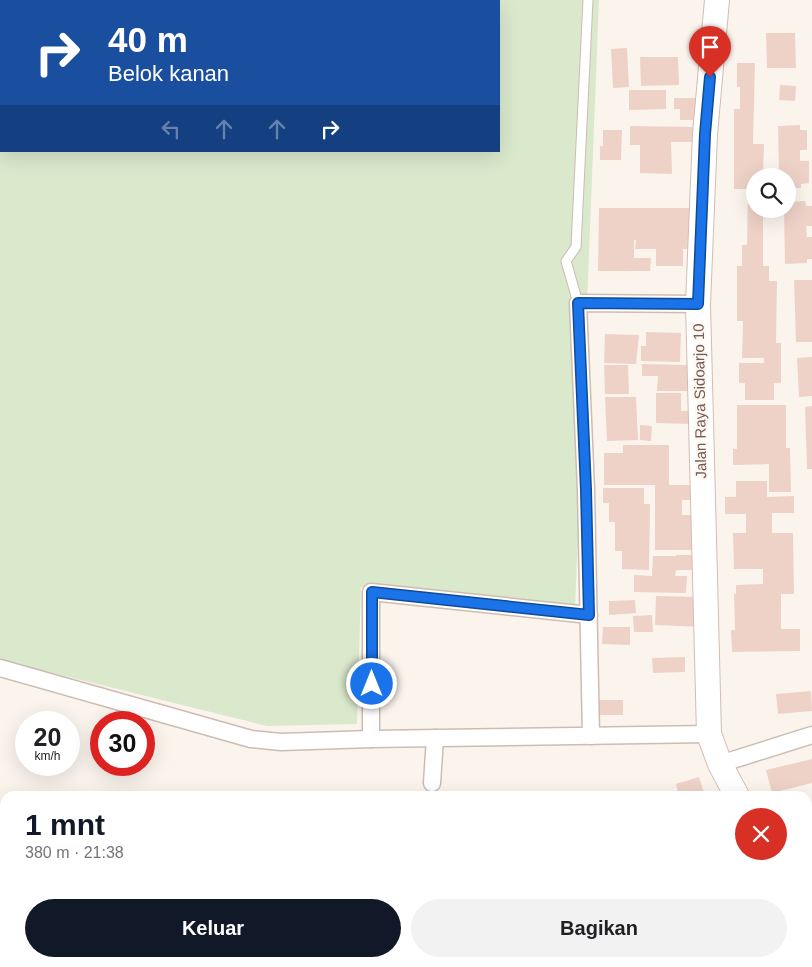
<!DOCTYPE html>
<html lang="id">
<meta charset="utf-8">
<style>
:root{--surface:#fff;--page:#f2f2f2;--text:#202124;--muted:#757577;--accent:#111827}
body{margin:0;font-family:Arial,sans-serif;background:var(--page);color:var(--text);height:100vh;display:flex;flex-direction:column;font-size:19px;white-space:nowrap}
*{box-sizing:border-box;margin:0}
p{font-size:16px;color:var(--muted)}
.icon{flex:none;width:28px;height:28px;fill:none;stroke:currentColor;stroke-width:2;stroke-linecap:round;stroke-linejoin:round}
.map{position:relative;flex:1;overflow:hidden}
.side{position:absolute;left:0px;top:791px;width:812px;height:176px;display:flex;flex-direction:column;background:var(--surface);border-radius:15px 15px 0 0;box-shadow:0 5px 20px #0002}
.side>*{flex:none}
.banner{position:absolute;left:0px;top:0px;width:500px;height:152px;box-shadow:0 5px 20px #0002;background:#1a4fa0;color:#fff;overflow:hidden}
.controls{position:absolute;left:746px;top:168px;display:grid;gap:10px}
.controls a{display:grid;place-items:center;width:50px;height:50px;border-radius:50%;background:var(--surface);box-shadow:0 5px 20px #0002;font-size:25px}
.speed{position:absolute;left:15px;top:711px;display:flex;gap:10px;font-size:25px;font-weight:700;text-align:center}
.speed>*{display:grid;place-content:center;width:65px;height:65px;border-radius:50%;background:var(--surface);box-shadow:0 5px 20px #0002;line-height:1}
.speed small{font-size:12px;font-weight:400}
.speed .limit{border:8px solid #d22;background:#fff;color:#111}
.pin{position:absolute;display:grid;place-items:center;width:42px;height:42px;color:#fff;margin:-51px -21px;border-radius:50% 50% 50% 0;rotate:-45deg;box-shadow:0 0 5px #0007}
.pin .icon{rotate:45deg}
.me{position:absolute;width:55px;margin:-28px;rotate:0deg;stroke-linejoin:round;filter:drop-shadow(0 0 4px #0008)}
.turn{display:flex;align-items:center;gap:18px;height:105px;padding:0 25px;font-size:22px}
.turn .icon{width:65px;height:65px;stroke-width:2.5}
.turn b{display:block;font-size:35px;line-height:42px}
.lanes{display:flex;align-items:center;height:48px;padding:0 25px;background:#0003;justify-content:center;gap:25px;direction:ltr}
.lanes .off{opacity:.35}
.round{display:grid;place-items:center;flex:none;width:52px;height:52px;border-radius:26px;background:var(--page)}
.head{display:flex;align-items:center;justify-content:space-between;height:85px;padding:0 25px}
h1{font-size:30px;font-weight:600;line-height:38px;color:var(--accent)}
.primary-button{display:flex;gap:10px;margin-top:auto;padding:10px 25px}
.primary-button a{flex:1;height:58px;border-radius:30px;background:var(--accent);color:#fff;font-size:20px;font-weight:600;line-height:58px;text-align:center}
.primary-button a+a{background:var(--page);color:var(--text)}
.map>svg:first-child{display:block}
.green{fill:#dae8cc;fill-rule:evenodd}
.building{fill:#eed2c7}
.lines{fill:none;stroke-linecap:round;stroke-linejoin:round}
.lane-casing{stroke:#cdbcb3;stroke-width:11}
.street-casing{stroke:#cdbcb3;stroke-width:19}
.secondary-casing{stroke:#d2bdb3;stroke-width:26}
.lane{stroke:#fff;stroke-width:9}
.street{stroke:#fff;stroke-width:16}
.secondary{stroke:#fff;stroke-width:24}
.route-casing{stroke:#114b97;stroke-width:12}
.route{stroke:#1a73e8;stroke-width:9}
.labels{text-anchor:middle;stroke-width:4.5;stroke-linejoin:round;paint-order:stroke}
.street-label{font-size:15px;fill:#755a51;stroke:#fef8f3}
</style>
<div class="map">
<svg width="812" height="967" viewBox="0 0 812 967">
<rect width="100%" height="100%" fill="#fbf4ed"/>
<path class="green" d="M0,0H599L575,609L361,587L357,724L267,726L0,660ZM1,1H499V151H1Z"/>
<g class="building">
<path d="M766,33H795L796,68H767Z"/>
<path d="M627,48L629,87L613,88L611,49Z"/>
<path d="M640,57H678L679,85L641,86Z"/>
<path d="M737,63H755L753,144H764L763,176H755V209H763V266H769V281H777L776,343H781V383H774V400H745V383H739V363H764V358H742L743,321H737V266H742V245H747L748,189H734V109H740V87H737Z"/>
<path d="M780,85L796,86L795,101L779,100Z"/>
<path d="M629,90H666V109L629,110Z"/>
<path d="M674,98H700L696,120H680V109H674Z"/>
<path d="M800,125V130H807V150H800V161H809V183L801,184V188H788V176H779L778,126Z"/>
<path d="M630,126L698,127V142H671L672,174L640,173V145H630Z"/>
<path d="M603,130H622L621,160H600V146H603Z"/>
<path d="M805,201L806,206H812V226H806L807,237H812V259H807V263L785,264L784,209H788V202Z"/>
<path d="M599,208H691V249H683V266H656V249H635L636,240H634V258H651L650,271H598Z"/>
<path d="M794,280H812V342H796Z"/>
<path d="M646,332L681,333L680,362L641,361V346H646Z"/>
<path d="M605,334L639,335L636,364L604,363Z"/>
<path d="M812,357V396L799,397L797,358Z"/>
<path d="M642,364L688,365V391H657L658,376H642Z"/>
<path d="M604,365H628L629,394H605Z"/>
<path d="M656,393H681V411H691V424L656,423Z"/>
<path d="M605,397H636L638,440L607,441Z"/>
<path d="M737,405H786V448H790L791,492H769V464L733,465V449H737Z"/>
<path d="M812,406V469H807L805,407Z"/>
<path d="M640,425L652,426L651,441L640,440Z"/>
<path d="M623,445H669V485H699V500H682V515H701L699,550H655V485H604V453H623Z"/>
<path d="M736,481H767V497L794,496V513H772V533H793L794,594H781V629H800V651L732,652L731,630H735L734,594H736V585L763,584V569H734L733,533H746V514H725V497H736Z"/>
<path d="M603,488H644V504H650L649,570L622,569V551H615V522H609V503H603Z"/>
<path d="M676,555H694V570H676L675,576H687L686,593L634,592V575L652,576L653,556H676Z"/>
<path d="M656,596L703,597L702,627L655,625Z"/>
<path d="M635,600L636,613L609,615V601Z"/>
<path d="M652,615L653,632H634L633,616Z"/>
<path d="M603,627H630V645L602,644Z"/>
<path d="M685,657V672L653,673L652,658Z"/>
<path d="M811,691L812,711L778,714L776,694Z"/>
<rect x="598" y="700" width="25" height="15"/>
<path d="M812,759V783L772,793L766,770Z"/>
<path d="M699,777L705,796H679L676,784Z"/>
<path d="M809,848L812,856V872L808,873V849Z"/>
</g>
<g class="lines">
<defs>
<path id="lane" d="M578,303L566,261L576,247L588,0"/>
<g id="street">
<path d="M0,668L251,739L281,742L371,739L709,734"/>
<path d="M591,736L586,490L578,303L698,304"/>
<path d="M371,739V592L589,615"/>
<path d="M720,764L812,735"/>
<path d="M432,783L435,738"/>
<path d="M0,916L5,918"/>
<path d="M75,962L86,967"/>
<path d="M680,967L692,962"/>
</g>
<g id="secondary">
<path d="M717,0L705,134L698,304L709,734L720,764L737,796"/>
<path d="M808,928L812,935"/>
</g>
</defs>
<use href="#lane" class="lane-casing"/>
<use href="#street" class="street-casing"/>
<use href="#secondary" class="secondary-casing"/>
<use href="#lane" class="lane"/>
<use href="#street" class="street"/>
<use href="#secondary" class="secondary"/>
</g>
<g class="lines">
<defs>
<path id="route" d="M372,684V592L589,615L586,490L578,303L698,304L705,134L710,77"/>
</defs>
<use href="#route" class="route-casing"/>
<use href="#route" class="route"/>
</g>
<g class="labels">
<g class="street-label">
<text transform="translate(700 401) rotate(-91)" y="5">Jalan Raya Sidoarjo 10</text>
</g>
</g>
</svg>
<div class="controls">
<a><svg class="icon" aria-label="search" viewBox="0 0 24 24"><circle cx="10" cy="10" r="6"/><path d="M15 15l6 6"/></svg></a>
</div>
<div class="speed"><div>20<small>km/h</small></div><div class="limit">30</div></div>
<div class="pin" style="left:710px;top:77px;background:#d93025"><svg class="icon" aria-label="arrive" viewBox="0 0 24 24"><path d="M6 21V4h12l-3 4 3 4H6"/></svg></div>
<svg class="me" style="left:372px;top:684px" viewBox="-20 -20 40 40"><circle r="17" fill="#1a73e8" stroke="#fff" stroke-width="3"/><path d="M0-11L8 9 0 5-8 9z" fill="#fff"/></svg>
<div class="banner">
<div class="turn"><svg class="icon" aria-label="right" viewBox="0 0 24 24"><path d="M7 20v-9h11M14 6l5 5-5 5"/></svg><div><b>40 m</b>Belok kanan</div></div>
<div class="lanes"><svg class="icon off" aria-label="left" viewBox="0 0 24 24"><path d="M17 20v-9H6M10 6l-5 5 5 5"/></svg><svg class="icon off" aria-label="ahead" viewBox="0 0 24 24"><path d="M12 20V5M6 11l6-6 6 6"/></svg><svg class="icon off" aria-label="ahead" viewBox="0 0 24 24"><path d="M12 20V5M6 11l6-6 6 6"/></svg><svg class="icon" aria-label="right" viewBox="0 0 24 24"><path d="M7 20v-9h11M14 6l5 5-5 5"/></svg></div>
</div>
<section class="side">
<div class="head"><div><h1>1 mnt</h1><p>380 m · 21:38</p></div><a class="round" style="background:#d93025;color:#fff"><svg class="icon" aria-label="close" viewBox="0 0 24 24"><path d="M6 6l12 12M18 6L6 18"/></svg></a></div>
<div class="primary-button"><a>Keluar</a><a>Bagikan</a></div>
</section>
</div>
